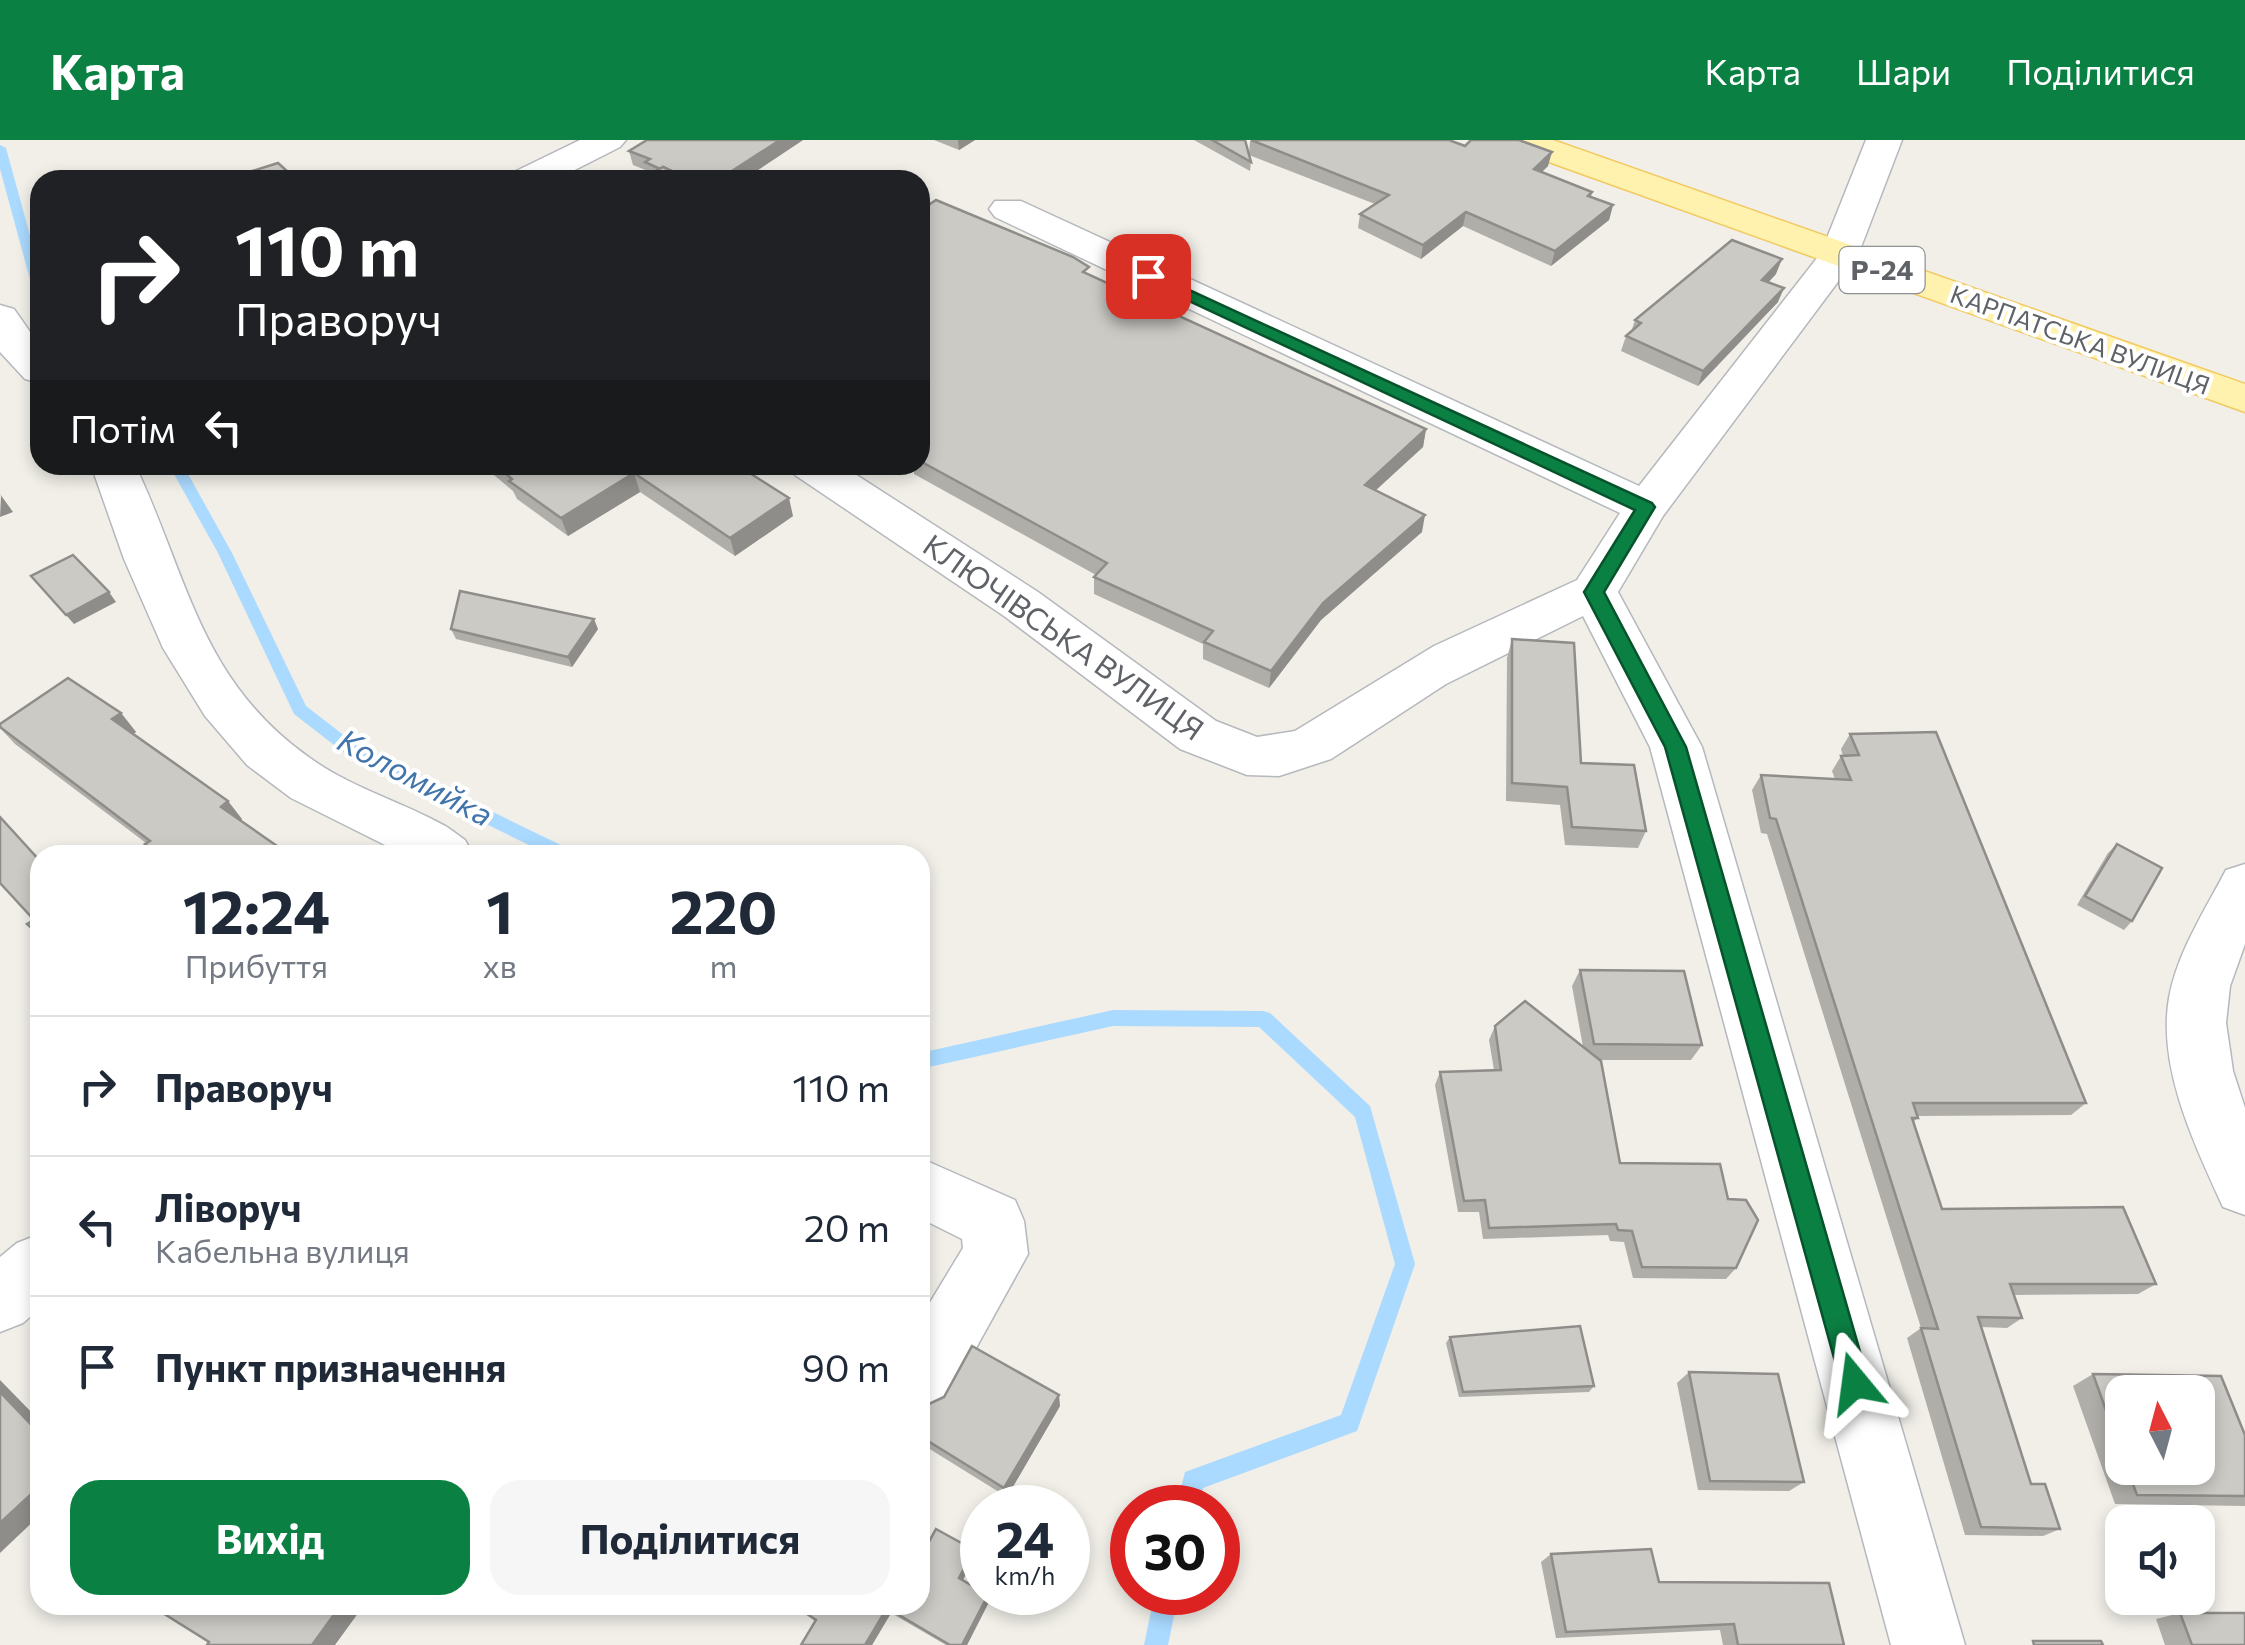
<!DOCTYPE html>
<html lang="uk">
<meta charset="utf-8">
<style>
:root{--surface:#fff;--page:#f6f6f7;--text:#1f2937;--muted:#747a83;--line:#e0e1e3;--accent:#0b8043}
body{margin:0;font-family:Commissioner,sans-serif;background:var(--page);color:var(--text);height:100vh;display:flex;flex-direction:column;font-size:38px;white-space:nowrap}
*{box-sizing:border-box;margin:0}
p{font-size:32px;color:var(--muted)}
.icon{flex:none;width:55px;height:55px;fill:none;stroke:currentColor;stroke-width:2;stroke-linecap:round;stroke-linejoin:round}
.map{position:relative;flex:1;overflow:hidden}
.drawer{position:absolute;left:30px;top:705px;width:900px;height:770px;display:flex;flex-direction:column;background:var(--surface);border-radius:30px;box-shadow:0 5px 15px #0003}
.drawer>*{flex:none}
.guide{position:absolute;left:30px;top:30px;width:900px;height:305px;border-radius:30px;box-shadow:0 5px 15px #0003;background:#202124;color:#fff;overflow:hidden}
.needle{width:65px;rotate:354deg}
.fabs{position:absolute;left:2105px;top:1235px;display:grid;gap:20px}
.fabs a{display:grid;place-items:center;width:110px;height:110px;border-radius:20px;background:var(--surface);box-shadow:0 5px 15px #0003;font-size:50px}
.speed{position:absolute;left:960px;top:1345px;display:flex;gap:20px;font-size:50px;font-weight:700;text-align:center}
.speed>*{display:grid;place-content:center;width:130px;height:130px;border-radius:50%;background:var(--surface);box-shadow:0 5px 15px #0003;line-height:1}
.speed small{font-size:25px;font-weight:400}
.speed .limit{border:15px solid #d22;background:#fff;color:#111}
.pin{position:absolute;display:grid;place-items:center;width:85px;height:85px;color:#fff;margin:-42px;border-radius:20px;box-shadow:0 5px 15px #0006}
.me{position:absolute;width:110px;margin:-55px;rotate:344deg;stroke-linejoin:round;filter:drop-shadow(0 0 8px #0008)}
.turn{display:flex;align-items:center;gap:35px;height:210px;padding:0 40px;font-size:45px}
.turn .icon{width:130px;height:130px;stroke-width:2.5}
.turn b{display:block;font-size:70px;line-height:85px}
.then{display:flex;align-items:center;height:95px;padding:0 40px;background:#0003;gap:20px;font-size:38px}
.eta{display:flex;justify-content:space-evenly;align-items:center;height:170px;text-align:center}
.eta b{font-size:60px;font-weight:700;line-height:70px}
.action{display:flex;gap:20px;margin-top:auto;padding:20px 40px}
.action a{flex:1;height:115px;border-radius:30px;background:var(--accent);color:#fff;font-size:40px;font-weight:700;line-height:115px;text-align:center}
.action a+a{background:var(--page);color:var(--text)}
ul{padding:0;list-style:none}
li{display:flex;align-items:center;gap:30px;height:140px;padding:0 40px;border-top:2px solid var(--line)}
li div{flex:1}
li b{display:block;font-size:38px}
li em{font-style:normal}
header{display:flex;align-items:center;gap:60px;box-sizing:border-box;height:140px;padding:0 50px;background:var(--accent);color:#fff}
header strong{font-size:48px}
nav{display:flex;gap:55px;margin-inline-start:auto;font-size:35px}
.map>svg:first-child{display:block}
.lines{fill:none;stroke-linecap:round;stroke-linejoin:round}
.stream{fill:#aadaff;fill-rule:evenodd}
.minor-casing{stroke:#b5b8bc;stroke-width:3}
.major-casing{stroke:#f2c960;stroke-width:3}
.minor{fill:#fff;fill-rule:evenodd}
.major{fill:#fff2af;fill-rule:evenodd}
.wall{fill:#afaea9;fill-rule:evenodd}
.shaded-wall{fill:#8f8d8a}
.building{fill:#cccac5;stroke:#8f8d8a;stroke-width:2.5}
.route{fill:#0b8043;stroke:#07532c;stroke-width:2.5}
.labels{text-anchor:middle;stroke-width:8;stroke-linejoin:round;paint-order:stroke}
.far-street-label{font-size:25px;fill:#5f6368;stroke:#fff}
.shield{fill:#fff;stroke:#8f9295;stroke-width:2.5}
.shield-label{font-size:28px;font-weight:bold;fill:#5f6368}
.street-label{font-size:30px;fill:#5f6368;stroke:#fff}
.water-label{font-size:32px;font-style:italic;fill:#4174aa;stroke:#fff}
</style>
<header>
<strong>Карта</strong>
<nav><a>Карта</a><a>Шари</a><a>Поділитися</a></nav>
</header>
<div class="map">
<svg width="2245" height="1505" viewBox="0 0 2245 1505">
<rect width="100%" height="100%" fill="#f1efe8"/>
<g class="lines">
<g class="stream">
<path d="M0,5L6,8L40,132V158L34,154L0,29Z"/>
<path d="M169,325H183L232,413L306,566L359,607L571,710L574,715H549L347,615L294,574L218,413Z"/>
<path d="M1113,870L1263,871L1270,873L1370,966L1415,1124L1357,1291L1203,1348L1198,1368H1176L1185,1332L1341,1275L1395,1124L1355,977L1259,887L1113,886L920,929V913Z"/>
<path d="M1155,1452H1179L1168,1505H1144Z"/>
</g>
<defs>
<g id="minor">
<path d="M580,0H626L620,7L555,40H509L514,32Z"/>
<path d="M1866,0H1902L1858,115L1663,376L1618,452L1702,607L1965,1505H1891L1650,607L1583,476L1446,544L1331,619L1279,636L1247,635L1180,609L1004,476L795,335L788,325H841L1038,452L1216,581L1257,597L1295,591L1434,506L1577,440L1620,373L995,77L989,69L995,61H1021L1639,346L1821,113Z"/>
<path d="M0,165L14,169L40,206V243L25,239L0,212Z"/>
<path d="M91,325H135C188,436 199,540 310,618C351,648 403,662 447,687L465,700L473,715H405L291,658L247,625L205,576L163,508L124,419Z"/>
<path d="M2245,724V804L2230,846L2226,883L2233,931L2245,968V1075L2223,1067C2195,1005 2157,928 2169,858C2177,813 2205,770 2226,730Z"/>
<path d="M920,1018L1015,1060L1024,1081L1028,1114L944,1266L920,1276V1179L963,1108L962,1099L920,1078Z"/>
<path d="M40,1094V1168L23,1183L0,1192V1117L17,1103Z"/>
</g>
<path id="major" d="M1501,0H1553L2245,244V272L1507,7Z"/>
</defs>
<use href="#minor" class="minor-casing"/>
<use href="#major" class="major-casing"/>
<use href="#minor" class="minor"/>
<use href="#major" class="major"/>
</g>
<g class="wall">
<path d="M647,0H803L743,40H640L649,35L648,31L633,25L629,11Z"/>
<path d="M934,0H975L959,10Z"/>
<path d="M1194,0H1245L1249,14L1250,1L1465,6L1548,26L1542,32L1592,52L1591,57L1613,65L1609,80L1551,126L1463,86L1421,119L1358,88L1360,74L1375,64L1249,15L1251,22L1250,31Z"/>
<path d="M920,71L1090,135L1426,289L1423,307L1375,350L1422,392L1321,480L1269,548L1203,519V504L1094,454V437L1096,435L914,334L913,325H920Z"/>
<path d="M1776,134L1768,142L1778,162L1698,246L1621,211L1626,196L1631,192L1635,180Z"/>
<path d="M482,325H737L793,376L735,416L640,352L568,396L517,359L513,351Z"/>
<path d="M451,489H598L572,527L456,499Z"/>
<path d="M1512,499L1581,623L1646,691L1638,708L1565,705L1560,665L1506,661L1507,518Z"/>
<path d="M121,573L136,592L133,594L242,679L240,681L290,715H155L145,704L146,703L15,604L0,588Z"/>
<path d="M1850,594L2086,963L2071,975L1918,976V978L1913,982L1942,1069L2156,1144L2138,1154L2014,1155L2022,1178L2007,1188L1981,1187L2031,1344L2060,1389L2043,1396L1965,1395L1907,1198L1921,1188L1767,694L1761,693L1752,650L1761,635L1835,639L1832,631L1841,616H1843L1841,609Z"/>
<path d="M2117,704L2132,781L2124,790L2077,765L2108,713Z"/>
<path d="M1580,830L1702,905L1691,920H1599L1620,1023L1736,1128L1726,1139L1633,1138L1624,1102L1610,1101L1608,1095L1483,1099L1479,1072H1458L1435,945L1440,932L1494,930L1489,900L1495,886L1583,907L1572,846Z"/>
<path d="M1450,1197L1594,1246L1589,1252L1459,1257L1446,1203Z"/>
<path d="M1689,1232L1804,1342L1789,1351L1698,1350L1677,1243Z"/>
<path d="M2093,1234L2245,1295V1366L2115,1364L2073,1246ZM2122,1252L2198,1328H2122Z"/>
<path d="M944,1257L1060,1266L1007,1357L920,1303V1268Z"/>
<path d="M974,1410L976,1416L963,1440L988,1455L990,1460L967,1505H946L891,1473L872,1505H801L815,1481L807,1474Z"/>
<path d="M1551,1414L1659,1442L1844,1505H1723L1720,1490L1556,1498L1541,1422Z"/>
<path d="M2180,1473L2245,1505H2165L2156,1479Z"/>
</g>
<g class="shaded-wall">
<path d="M780,0H803L743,40H718Z"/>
<path d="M958,0H975L959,10Z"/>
<path d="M1552,12L1548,26L1530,43L1534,29Z"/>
<path d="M1613,65L1609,80L1551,126L1555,111Z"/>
<path d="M1466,72L1463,86L1421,119L1423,105Z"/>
<path d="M1782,119L1776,134L1757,155L1762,140Z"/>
<path d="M1784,148L1778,162L1698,246L1703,231Z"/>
<path d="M1426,289L1423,307L1362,363L1365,345Z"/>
<path d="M634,333L640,352L568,396L561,378Z"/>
<path d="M0,354L13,372L0,377L1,356Z"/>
<path d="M789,358L793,376L735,416L730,398Z"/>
<path d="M1425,375L1422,392L1321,480L1269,548L1271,531L1323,463Z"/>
<path d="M109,452L116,462L74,484L66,475Z"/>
<path d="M594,479L598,489L572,527L568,517Z"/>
<path d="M121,573L136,592L127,598L112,579Z"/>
<path d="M228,661L242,679L235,685L221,667Z"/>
<path d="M0,1240L40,1281V1294L0,1252Z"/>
<path d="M1059,1255L1060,1266L1007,1357L1004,1348Z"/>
<path d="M40,1346V1375L0,1413V1383Z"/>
<path d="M974,1410L976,1416L961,1443L959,1438Z"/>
<path d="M988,1455L990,1460L967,1505H962Z"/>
<path d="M341,1465H364L335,1505H312Z"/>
<path d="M887,1468L891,1473L872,1505H865Z"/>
</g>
<g class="building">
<path d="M647,0H780L718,40H691L663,27L660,29L645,22L650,19L629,11Z"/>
<path d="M1212,0H1245L1251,22Z"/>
<path d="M1251,0H1449L1465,6L1471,0H1519L1552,12L1534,29L1592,52L1588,56L1613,65L1555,111L1466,72L1423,105L1360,74L1389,55Z"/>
<path d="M278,23L297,40H224Z"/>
<path d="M663,27L691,40H640Z"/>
<path d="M936,60L1073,117L1089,127L1083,132L1426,289L1365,345L1425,375L1323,463L1271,531L1204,502L1213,491L1094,437L1107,423L920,321V310L922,309L920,308V71Z"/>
<path d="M1732,100L1782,119L1762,140L1784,148L1703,231L1626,196L1641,183L1635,180Z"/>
<path d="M496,325H737L789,358L730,398L634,333L561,378L509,341L512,339Z"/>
<path d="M73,415L109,452L66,475L31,436Z"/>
<path d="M460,451L594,479L568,517L451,489Z"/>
<path d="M1512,499L1574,503L1581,623L1634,625L1646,691L1572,687L1567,647L1512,643Z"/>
<path d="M68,538L121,573L112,579L228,661L221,667L290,715H160L145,704L150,701L0,587V584Z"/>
<path d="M1936,592L2086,963H1913L1918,978H1912L1942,1069L2123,1067L2156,1144H2010L2022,1178L1978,1177L2031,1344H2045L2060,1389L1981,1387L1921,1188L1938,1189L1776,679L1770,678L1761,635L1851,640L1841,616L1859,615L1850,594Z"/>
<path d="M0,677L40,721V796L27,784L34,780L0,743Z"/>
<path d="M2117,704L2162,728L2132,781L2085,756Z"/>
<path d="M1580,830L1684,831L1702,905L1594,904Z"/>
<path d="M1525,861L1601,921L1620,1023L1720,1024L1728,1059L1746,1060L1758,1080L1736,1128L1642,1127L1632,1091L1618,1090L1616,1084L1489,1088L1485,1060L1464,1061L1440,932L1501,930L1495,886Z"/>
<path d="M1580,1186L1594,1246L1463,1252L1450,1197Z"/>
<path d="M972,1206L1059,1255L1004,1348L920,1296V1268L944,1257Z"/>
<path d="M1689,1232L1778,1234L1804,1342L1710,1341Z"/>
<path d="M2093,1234L2221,1236L2245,1295V1356L2137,1355L2127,1328H2198V1252H2122V1315Z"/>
<path d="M0,1252L40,1294V1346L0,1383Z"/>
<path d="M936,1389L974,1410L959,1438L988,1455L962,1505H950L887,1468L865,1505H801L816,1480L807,1474L813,1465H920V1418Z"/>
<path d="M1651,1409L1659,1442L1829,1443L1844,1505H1738L1734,1484L1566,1492L1551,1414Z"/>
<path d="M150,1465H341L312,1505H207L209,1502Z"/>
<path d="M2180,1473H2245V1505H2192Z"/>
<path d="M2033,1501H2101L2103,1505H2034Z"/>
</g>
<path class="route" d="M1148,131L1652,363L1655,367L1604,452L1686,607L1869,1243L1865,1253L1855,1257L1845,1253L1841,1243L1665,607L1584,452L1635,370L1142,139V132Z"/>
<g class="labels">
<g class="far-street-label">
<text transform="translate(2080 200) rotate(20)" y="9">КАРПАТСЬКА ВУЛИЦЯ</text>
</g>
<rect class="shield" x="1839.5" y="107" width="85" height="46" rx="8"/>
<g class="shield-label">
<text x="1882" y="140">Р-24</text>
</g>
<g class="street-label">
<text transform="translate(1063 498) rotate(35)" y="10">КЛЮЧІВСЬКА ВУЛИЦЯ</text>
</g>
<g class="water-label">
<text transform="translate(415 638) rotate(28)" y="11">Коломийка</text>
</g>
</g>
</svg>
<div class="fabs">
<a><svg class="needle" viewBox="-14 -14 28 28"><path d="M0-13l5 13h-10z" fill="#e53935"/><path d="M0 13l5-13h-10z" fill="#747a83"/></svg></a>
<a><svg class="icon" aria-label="sound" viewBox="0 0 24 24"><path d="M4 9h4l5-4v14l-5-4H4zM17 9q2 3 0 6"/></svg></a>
</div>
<div class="speed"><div>24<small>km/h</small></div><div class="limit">30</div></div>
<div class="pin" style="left:1148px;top:136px;background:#d93025"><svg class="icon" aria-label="arrive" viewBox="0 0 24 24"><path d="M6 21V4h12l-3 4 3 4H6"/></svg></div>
<svg class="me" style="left:1855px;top:1243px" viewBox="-20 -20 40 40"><path d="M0-17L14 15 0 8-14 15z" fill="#0b8043" stroke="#fff" stroke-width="4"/></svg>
<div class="guide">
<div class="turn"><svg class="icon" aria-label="right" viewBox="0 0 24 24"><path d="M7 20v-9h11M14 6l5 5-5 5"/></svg><div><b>110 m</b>Праворуч</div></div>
<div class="then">Потім<svg class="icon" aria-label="left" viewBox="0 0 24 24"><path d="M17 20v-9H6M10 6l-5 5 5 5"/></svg></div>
</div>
<section class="drawer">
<div class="eta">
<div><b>12:24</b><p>Прибуття</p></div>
<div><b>1</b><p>хв</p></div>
<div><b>220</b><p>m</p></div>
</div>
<ul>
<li><svg class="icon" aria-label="right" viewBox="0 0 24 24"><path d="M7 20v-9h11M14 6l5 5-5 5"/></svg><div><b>Праворуч</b></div><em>110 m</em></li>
<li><svg class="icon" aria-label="left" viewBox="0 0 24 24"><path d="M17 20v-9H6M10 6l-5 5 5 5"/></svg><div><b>Ліворуч</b><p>Кабельна вулиця</p></div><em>20 m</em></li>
<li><svg class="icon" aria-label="arrive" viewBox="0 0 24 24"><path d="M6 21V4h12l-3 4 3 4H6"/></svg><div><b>Пункт призначення</b></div><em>90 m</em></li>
</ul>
<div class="action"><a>Вихід</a><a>Поділитися</a></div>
</section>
</div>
